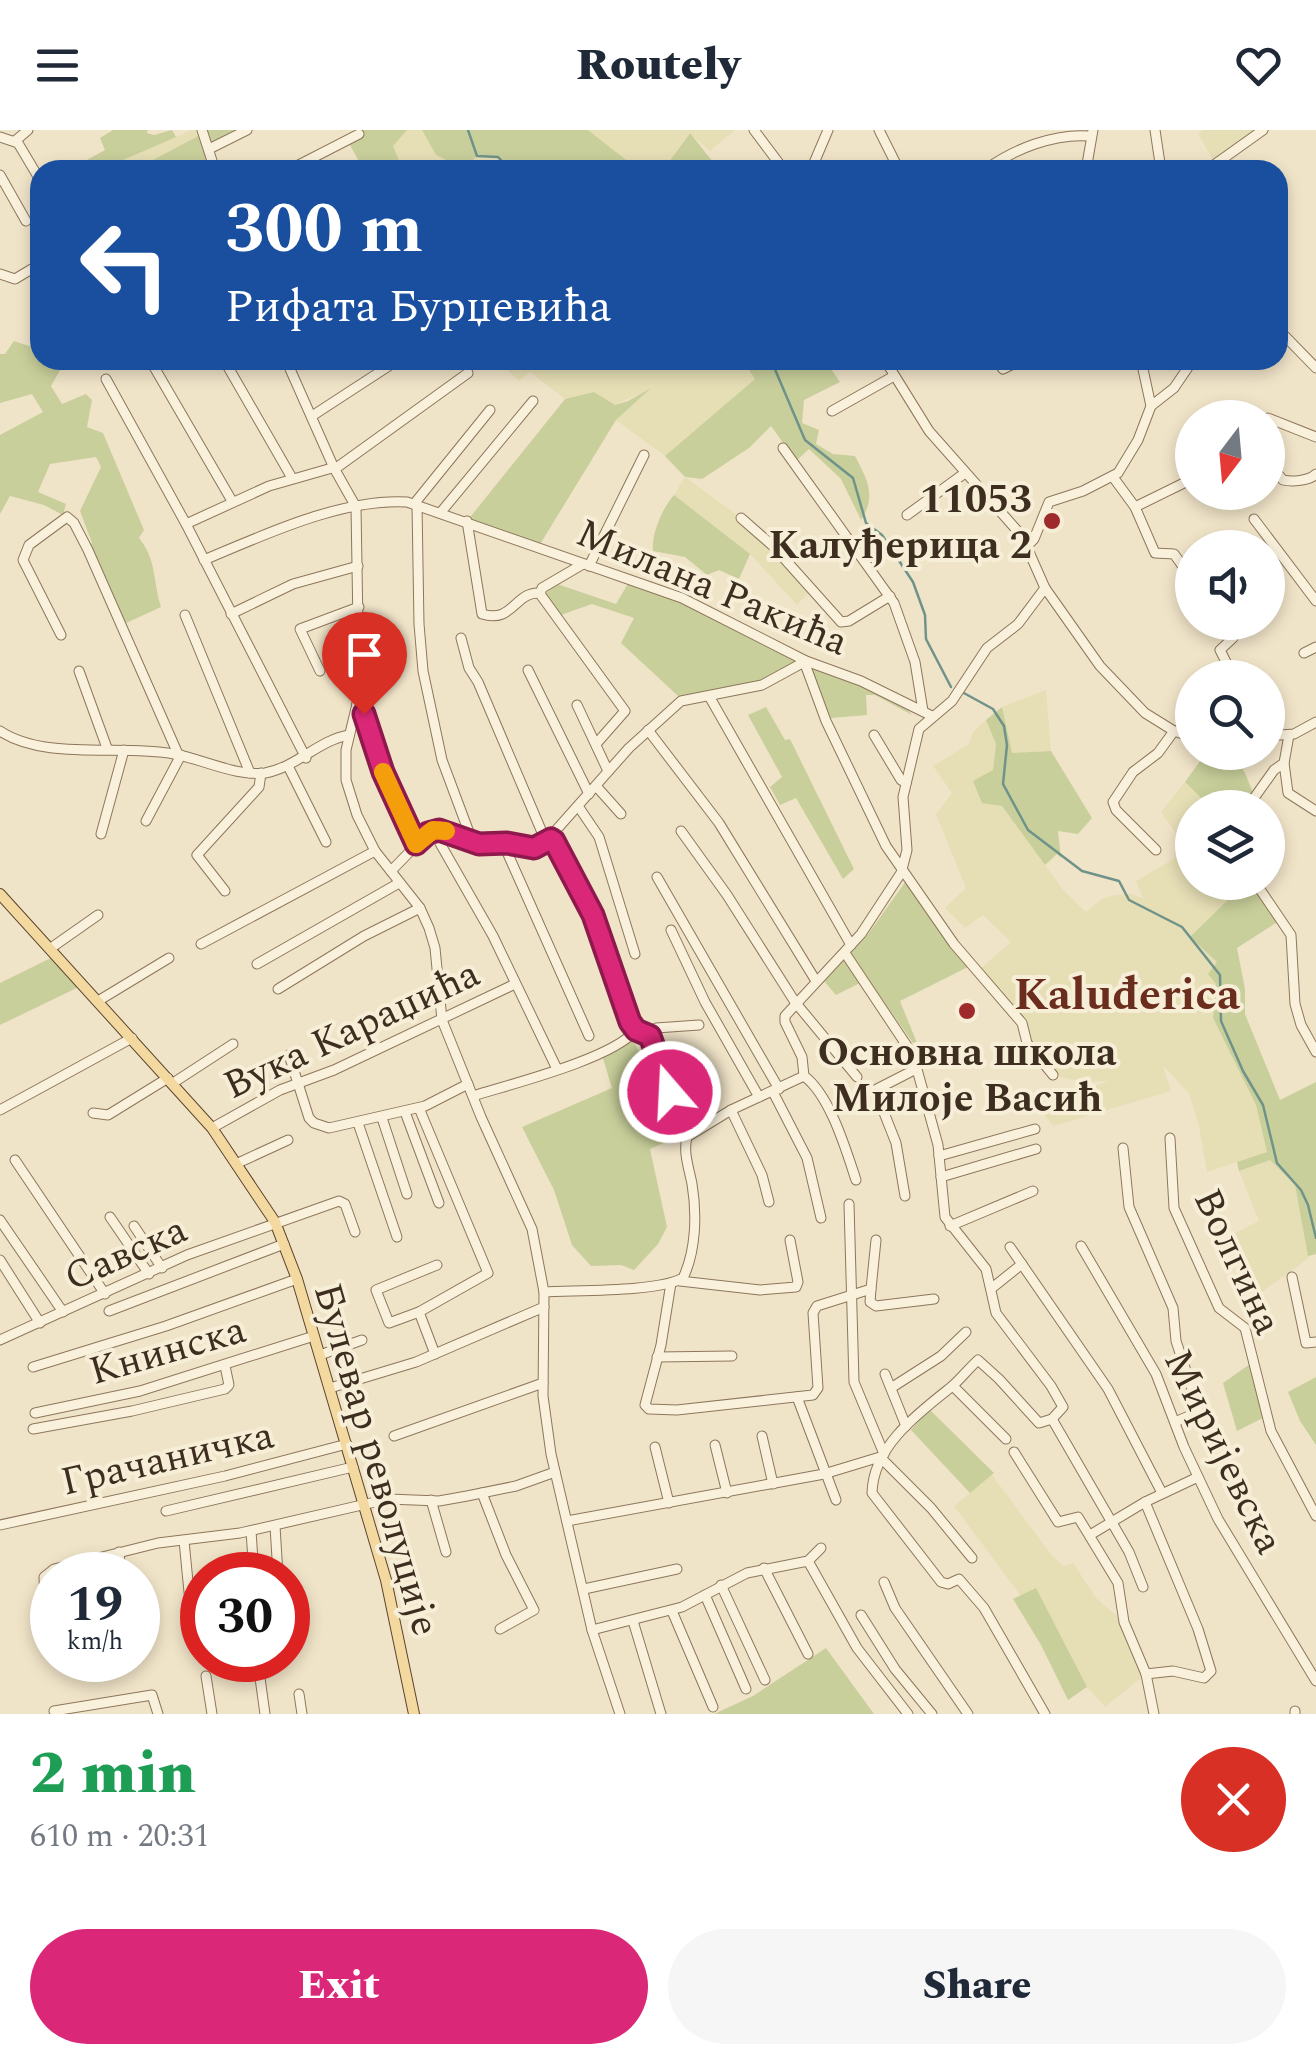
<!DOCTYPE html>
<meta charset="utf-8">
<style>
:root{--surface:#fff;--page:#f6f6f7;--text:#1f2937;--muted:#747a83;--accent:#db2777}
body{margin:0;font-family:Spectral,serif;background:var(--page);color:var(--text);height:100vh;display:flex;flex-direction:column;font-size:38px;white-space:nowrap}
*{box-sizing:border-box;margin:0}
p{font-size:32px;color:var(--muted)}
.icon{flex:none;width:55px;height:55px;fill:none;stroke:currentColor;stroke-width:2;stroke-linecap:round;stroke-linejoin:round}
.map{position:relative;height:1584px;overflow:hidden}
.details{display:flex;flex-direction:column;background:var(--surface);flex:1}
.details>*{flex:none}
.hud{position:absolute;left:30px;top:30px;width:1258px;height:210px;border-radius:30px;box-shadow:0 5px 15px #0003;background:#1a4fa0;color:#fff;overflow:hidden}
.needle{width:65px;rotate:196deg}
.tools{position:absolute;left:1175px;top:270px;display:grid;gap:20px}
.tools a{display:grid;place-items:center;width:110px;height:110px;border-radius:50%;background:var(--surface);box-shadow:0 5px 15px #0003;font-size:50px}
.speed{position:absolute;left:30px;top:1422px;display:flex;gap:20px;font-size:50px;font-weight:700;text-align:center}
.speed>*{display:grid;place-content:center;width:130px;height:130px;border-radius:50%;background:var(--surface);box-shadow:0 5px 15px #0003;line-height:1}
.speed small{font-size:25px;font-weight:400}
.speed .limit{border:15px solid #d22;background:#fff;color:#111}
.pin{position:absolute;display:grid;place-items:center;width:85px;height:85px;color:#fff;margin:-102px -42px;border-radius:50% 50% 50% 0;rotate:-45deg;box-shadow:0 0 10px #0007}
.pin .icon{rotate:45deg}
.me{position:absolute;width:110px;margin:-55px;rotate:341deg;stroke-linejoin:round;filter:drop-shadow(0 0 8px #0008)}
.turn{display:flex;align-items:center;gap:35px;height:210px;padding:0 30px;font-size:45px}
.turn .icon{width:130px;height:130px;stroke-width:2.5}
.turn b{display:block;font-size:70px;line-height:85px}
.round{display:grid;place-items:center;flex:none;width:105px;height:105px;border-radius:52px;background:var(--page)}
.overview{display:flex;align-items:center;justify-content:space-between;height:170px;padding:0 30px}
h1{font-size:60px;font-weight:800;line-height:75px;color:#1e9e55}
.action{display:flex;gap:20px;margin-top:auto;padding:20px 30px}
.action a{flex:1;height:115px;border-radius:60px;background:var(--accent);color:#fff;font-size:40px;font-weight:800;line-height:115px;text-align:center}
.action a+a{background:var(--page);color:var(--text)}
header{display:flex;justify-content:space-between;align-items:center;height:130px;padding:0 30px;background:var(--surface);font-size:45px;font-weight:800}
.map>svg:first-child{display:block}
.farmland{fill:#e6deb5}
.green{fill:#c9cf9b}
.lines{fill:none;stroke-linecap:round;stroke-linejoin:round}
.stream{stroke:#6f938a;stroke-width:2.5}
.minor-casing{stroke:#8d765c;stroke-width:11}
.major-casing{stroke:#5b4430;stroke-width:12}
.minor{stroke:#faf1dc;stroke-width:9}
.major{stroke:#f3d9a0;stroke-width:10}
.route-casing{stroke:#8e194d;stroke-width:25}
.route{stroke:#db2777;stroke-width:18}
.slow{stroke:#f59e0b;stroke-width:18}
.poi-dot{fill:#9e2a2b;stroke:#f7eed8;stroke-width:4}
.labels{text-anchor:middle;stroke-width:8;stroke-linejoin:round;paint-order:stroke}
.poi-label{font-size:40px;font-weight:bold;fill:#3d2e20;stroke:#f7eed8;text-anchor:end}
.street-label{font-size:40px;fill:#3d2e20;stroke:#f7eed8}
.quarter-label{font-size:45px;font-weight:bold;fill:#6b2e1e;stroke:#f7eed8}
</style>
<header><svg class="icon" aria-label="menu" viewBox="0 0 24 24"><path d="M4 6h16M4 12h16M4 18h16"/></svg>Routely<svg class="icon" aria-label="heart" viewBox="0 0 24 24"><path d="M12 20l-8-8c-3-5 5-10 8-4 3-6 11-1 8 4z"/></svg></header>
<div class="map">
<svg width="1316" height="1584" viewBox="0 0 1316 1584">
<rect width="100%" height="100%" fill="#f0e4c8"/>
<g class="farmland">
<path d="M191,0H202L203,4L133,40H123L118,33Z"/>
<path d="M407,0H422L436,25L463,39L477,26L498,27L510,40H403L393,16Z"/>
<path d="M588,0H735L710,21L689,3L663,40H639Z"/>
<path d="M1203,0H1263L1216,35L1198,4Z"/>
<path d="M497,230H595L603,238L610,234L609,230H742L755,249L665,326L616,290L646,261L614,275L594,262L565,269L530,242L519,251Z"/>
<path d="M685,347L741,388L812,459L797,475L750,424L674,365Z"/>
<path d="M1046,560L1051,621L1011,623L1002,577Z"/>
<path d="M986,590L996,614L993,640L1002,676L1063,760L1086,782L1102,769L1115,765L1131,764L1143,768L1136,751L1174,729L1177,705L1161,682L1185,652L1210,677L1192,678V752L1238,753V760L1191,807L1217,832L1213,888L1256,975L1267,1022L1207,1042L1199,996L1189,963L1163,936L1171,961L1053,996L1039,977L1108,951L1082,952L1053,945L1027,913L1021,893L979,840L1011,812L983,785L965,798L945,778L966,758L936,684L952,663L933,636L969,614L973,602Z"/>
<path d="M1270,1030L1295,1055L1309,1128L1252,1169L1225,1108L1259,1091L1239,1041Z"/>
<path d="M992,1345L1053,1427L1064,1436L1073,1433L1096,1468L1124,1492L1146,1544L1105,1577L1087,1557L1036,1459L1021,1466L954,1376Z"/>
</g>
<g class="green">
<path d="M113,0H148L147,3L154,5L172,0L176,7L119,32L121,40H90L85,31L105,20L100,8Z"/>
<path d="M202,0H247L209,19L215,40H155L151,31L202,4Z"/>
<path d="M362,0H407L393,16L403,40H364L347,10L363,3Z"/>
<path d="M422,0H588L639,40H510L498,28L477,26L464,39L436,25Z"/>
<path d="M690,3L717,37L720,40H697L690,33L681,40H663Z"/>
<path d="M14,211L32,217L40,215V230H66L51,256L62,274L86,264L92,270L87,297L103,303L144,400L139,408C157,430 153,452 161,477L122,495L88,420L92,413L80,381L101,337L96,327L50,334L38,362L66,374L63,385L44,375L10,366L0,384V305L43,282L32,264L0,273V224H5Z"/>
<path d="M742,230H825L840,252L804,270L802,293L819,300L816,314L833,324L855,326C867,349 877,366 861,390L841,349L809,319L796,331L771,296L749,318L702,349L685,347L665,326L755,249Z"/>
<path d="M651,258L616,290L539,416L467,391L565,269L594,262L615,275L628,271Z"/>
<path d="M674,365L750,424L739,449L719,440L707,445L685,427L653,421C651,404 663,377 674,365Z"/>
<path d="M629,452L657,458L801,530L754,554L678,566L621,513L634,488L592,474L561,485L544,465L557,454L616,474Z"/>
<path d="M813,535L902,572L912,585L875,565H866L867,585L831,588L810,539Z"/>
<path d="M766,577L785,610L790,609L854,739L843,749L796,668L780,675L770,657L782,647L748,585Z"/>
<path d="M1002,577L1012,623L1051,621L1092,688L1078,704L1058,701L1061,728L1057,724L1045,735L1002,676L982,673L973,651L993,640L996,614L986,590Z"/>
<path d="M1206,623C1241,623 1242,636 1254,665L1247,677H1210L1185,652Z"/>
<path d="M906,751L974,834L900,871L917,913H913L868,849L836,865L824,851L866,807Z"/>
<path d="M1245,753H1255L1282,789L1237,818L1245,859V884L1280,970L1316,952V1124L1308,1126L1295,1055L1270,1030L1239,1041L1237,1032L1267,1022L1256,975L1213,888L1216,854L1208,844L1217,832L1190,807Z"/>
<path d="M57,825L83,855L0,895V853Z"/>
<path d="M631,907L653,947L664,959L662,975L646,987L674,975L681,1005L650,1019L667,1097L658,1114L634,1140L621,1135L591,1136L572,1115L554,1060L522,997L612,958L601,922Z"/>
<path d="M1253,1232L1267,1286L1237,1301L1223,1253Z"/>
<path d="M1316,1247V1315L1300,1291L1288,1262Z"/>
<path d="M929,1279L994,1343L970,1363L911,1300Z"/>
<path d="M1036,1458L1087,1557L1068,1570L1041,1515L1013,1469Z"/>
<path d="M826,1518L874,1584H714L753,1566Z"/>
</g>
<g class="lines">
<g class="stream">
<path d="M468,0L477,26L498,27L510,40"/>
<path d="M771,230L805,310L853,348L866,393L882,405L913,452L925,485L926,509L951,557"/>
<path d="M962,562L993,579L1004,596L1007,615L1003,654L1028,700L1082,741L1119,751L1129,770L1182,797L1220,845L1221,891L1243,941L1263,975L1277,1033L1301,1060L1308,1075L1316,1108"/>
</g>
<defs>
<g id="minor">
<path d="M202,0L215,40"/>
<path d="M754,0L784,40"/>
<path d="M879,0L899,40"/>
<path d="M1155,0L1161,40"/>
<path d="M0,7L18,13L40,50"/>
<path d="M15,11L28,0"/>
<path d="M209,19L247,0"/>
<path d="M289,40L359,4"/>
<path d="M811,40L828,0"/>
<path d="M985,40C1014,19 1054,3 1090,6"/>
<path d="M1086,40L1093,0"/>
<path d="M1207,40L1263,0"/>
<path d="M0,45L26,91"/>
<path d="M0,144L15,149L40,134"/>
<path d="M1278,199L1316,238"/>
<path d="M150,230L232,371"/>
<path d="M224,230L292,348"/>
<path d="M286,230L334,338L356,377L359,556L357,574L346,620V650L357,685L375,721L420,778L429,798L435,818L442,890L481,987L532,1099L544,1162L543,1266L551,1324L592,1500L620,1584"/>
<path d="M885,230L929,301L1022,406L1045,458L1100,536L1145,583L1174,601L1192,607"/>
<path d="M996,230L1003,239L1021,230"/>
<path d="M1141,230L1151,276"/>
<path d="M106,249L186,394L306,628"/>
<path d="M832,281L894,246"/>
<path d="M312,286L398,230"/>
<path d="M1268,288L1316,307"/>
<path d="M783,318L894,473L915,532L923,581"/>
<path d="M1277,343L1283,350C1292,352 1309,351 1316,344"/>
<path d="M1113,347L1135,377L1155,423L1174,424L1192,449"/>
<path d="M414,374L490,280"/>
<path d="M417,375L419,494L423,541L442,630L473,713"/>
<path d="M1135,377L1192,349"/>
<path d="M441,382L533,271"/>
<path d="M907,385L965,343"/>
<path d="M741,388L773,416L841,492L849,491L890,466"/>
<path d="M1254,389L1316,471"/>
<path d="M467,391L482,484C513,494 515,461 540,463"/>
<path d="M186,394L269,356L339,336L468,243"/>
<path d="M1027,416L1034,409L1049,372L1083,361L1118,343L1138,310L1151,276L1174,258L1193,230"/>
<path d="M204,430C264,405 342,368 407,372L682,468L806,531L861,551L932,586"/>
<path d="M583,434L542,458L540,464L625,581L596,614"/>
<path d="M589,436L644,325"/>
<path d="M231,484L293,454L358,436"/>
<path d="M185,485L250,643"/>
<path d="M61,505L23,430L29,415L67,387L74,393L88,420L178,624"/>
<path d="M461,508L469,538L478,552L547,714"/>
<path d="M1233,508L1220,520L1234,548"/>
<path d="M1304,523L1316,517"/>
<path d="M805,534L826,591L886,716L954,814L1022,893L1027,913L1053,945"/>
<path d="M528,540L589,664"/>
<path d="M79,541L107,618"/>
<path d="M320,541L300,499L359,477"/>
<path d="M709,566L851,815"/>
<path d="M357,574L416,714"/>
<path d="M577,575L608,641"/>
<path d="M648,600L719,693L816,851"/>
<path d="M0,601C45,631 122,614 174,624C202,629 237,647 265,643C297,637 319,610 349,605"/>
<path d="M874,605L901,650L906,653"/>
<path d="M1268,606L1294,604L1316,592"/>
<path d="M1284,633L1288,663L1316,681"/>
<path d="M288,636L326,712"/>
<path d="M596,656L621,684"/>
<path d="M578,676L599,707L635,824"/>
<path d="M1247,678L1274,640L1284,633L1289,605"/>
<path d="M146,691L181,625"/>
<path d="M433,701L493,806L557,939"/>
<path d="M681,701L727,765L795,872L857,947"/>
<path d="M101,704L124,620"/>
<path d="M551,709C594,759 609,832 630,892L636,900L651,907L687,1007"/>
<path d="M503,713L589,906"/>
<path d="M1156,720L1116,680L1113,672L1133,642L1158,623L1174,601"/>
<path d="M391,741L425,706L437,700C448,701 457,707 468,711C477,714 534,718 542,716L629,618L681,571L762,555L806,531"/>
<path d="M657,747L779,959"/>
<path d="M1255,752L1291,805L1295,874L1301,895L1316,922"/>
<path d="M225,761L197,725L259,657L261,643"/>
<path d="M671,800L705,872L759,967"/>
<path d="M201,814L375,721"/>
<path d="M51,818L98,785"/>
<path d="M845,823L913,925L938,1015L945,1087L986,1139L996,1183L1051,1256L1063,1277L1052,1289L1039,1293L999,1249L978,1230C968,1239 960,1250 950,1258C917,1284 873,1317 872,1363L941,1452L948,1454L959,1449L984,1478L1045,1584"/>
<path d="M257,834L399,753"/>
<path d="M278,859L364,806L420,778"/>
<path d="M98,871L169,828"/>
<path d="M648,905L656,898L699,895"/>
<path d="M289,925L309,988L314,993L329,998L425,976L468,954"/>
<path d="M804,946C830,965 846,1020 856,1050"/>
<path d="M173,953L233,914"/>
<path d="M773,962L807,1028L821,1088"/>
<path d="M473,966C511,954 612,929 636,900"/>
<path d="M419,978L488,1143L419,1182L389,1193L376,1160L437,1135"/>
<path d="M0,980L132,908"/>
<path d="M731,980L762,1045L769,1072"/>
<path d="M405,982L439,1073"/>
<path d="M93,983L108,985L168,948"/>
<path d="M382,988L407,1064"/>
<path d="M358,993L397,1107"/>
<path d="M212,998L280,960L334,940L515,854"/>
<path d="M1170,1008L1174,1078L1219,1178L1245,1198L1271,1301L1316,1386"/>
<path d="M1123,1018L1129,1077L1173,1178L1176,1211L1198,1277L1196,1283L1175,1292"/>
<path d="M939,1026L1035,999"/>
<path d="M15,1030L105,1164"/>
<path d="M238,1033L288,1010"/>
<path d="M941,1047L1036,1019"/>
<path d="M905,1066L896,1013L875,960L916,939"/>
<path d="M849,1074L854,1252L884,1324"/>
<path d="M110,1087L149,1144"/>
<path d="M0,1090L63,1182"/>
<path d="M134,1096L162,1138"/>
<path d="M950,1096L1033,1061"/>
<path d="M1081,1116L1156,1244L1184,1317L1218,1389L1316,1551"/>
<path d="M1010,1117L1108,1259L1162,1363"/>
<path d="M0,1130L40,1193"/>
<path d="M1292,1147L1306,1213L1316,1212"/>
<path d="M680,1151L760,1160L796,1157L798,1152L790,1110"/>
<path d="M671,1153L661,1215L645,1275L649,1279L677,1280L813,1265L818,1258L813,1183L817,1176L871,1159L870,1172L876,1176L934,1169"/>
<path d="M992,1158L1022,1134"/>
<path d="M871,1159L876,1110"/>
<path d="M544,1162C575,1160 659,1162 683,1148C696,1121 697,1084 692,1054C689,1038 683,1023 687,1007L731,980L804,946L802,927L785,892V886L861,804L901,743L907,720L903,667L919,599L952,571L987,518L1018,494L1045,458"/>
<path d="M109,1181L284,1114"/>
<path d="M419,1182L435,1224"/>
<path d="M0,1210L187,1125L339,1071L345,1074L355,1102"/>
<path d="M320,1225L362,1210"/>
<path d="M657,1227L732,1226"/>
<path d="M33,1237L166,1196L297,1149"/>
<path d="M885,1244L906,1296"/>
<path d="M953,1256L1006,1309"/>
<path d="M330,1258L416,1232L544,1177"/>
<path d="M891,1258L941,1226L966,1202"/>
<path d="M797,1267L836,1370"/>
<path d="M35,1283L140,1261L314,1206"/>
<path d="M1052,1289L1129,1422L1143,1457"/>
<path d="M33,1299L132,1281L225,1259L229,1255L225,1236"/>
<path d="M394,1306L543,1253"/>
<path d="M762,1306L773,1354"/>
<path d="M715,1315L727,1363"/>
<path d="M655,1317L669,1373"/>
<path d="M1014,1322L1058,1392L1078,1387L1118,1453L1124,1492L1146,1544L1154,1584"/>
<path d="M482,1363L506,1425L534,1480L500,1499"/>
<path d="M431,1370L446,1422"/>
<path d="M1145,1372L1198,1499L1211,1541L1204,1548L1173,1541L1146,1544"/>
<path d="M166,1381L353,1337"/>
<path d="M567,1391L824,1344L880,1327L931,1378L972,1428"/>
<path d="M0,1395L225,1346L347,1314"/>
<path d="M275,1396L278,1445"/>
<path d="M251,1401L254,1445"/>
<path d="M1090,1405L1145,1372L1198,1347"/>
<path d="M184,1411L190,1472"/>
<path d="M119,1422L121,1445"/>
<path d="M808,1431L857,1518L908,1584"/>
<path d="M764,1438L808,1524"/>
<path d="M884,1452L895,1478L968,1584"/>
<path d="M721,1455L765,1550"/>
<path d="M584,1459L677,1439"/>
<path d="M705,1465L746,1559"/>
<path d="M672,1481L713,1577"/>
<path d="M861,1485L895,1539L932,1584"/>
<path d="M46,1491L44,1447L54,1439L158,1413L240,1403L388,1369L439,1371L467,1366L516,1356L555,1342"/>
<path d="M633,1491L661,1584"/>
<path d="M592,1500L682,1477L747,1443L808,1431L821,1418"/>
<path d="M206,1546L212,1584"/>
<path d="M260,1548L265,1584"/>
<path d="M299,1564L302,1584"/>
<path d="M54,1581L152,1565L158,1584"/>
<path d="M1295,1581V1584"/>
</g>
<path id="major" d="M0,764L212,998L275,1092L297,1149L386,1450L414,1584"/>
</defs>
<use href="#minor" class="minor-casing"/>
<use href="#major" class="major-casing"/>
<use href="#minor" class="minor"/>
<use href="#major" class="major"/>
</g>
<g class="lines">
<defs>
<path id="route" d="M364,584L383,642L416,714L428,703L439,700L479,714L507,713L534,718L551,709L554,711L593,785L630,892L636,900L650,906L670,962"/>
</defs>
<use href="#route" class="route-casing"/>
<use href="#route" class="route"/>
<path class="slow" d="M383,642L416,714L433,700L446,701"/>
</g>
<g class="poi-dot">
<circle cx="1052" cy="391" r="10"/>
<circle cx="967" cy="881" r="10"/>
</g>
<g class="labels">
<g class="poi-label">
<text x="1032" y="382">11053<tspan x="1032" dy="46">Калуђерица 2</tspan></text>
<text x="967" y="935" text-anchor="middle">Основна школа<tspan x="967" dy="46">Милоје Васић</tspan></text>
</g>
<g class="street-label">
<text transform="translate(713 456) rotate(23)" y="14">Милана Ракића</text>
<text transform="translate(351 898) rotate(-25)" y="14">Вука Караџића</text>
<text transform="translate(125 1122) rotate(-24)" y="14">Савска</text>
<text transform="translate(1239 1131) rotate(65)" y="14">Волгина</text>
<text transform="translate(167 1219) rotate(-16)" y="14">Книнска</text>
<text transform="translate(1225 1321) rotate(64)" y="14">Миријевска</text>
<text transform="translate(167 1327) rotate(-13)" y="14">Грачаничка</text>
<text transform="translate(378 1329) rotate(74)" y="14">Булевар револуције</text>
</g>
<g class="quarter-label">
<text x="1127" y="879">Kaluđerica</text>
</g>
</g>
</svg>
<div class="tools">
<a><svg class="needle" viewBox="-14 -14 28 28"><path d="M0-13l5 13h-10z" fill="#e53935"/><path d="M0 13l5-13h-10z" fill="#747a83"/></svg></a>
<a><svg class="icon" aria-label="sound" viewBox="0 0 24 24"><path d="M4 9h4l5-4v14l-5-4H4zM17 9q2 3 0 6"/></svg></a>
<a><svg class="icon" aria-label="search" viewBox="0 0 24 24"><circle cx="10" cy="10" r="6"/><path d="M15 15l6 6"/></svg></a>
<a><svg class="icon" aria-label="layers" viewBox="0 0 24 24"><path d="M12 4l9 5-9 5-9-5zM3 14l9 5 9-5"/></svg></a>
</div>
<div class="speed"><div>19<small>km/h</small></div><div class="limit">30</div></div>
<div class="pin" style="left:364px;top:584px;background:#d93025"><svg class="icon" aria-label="arrive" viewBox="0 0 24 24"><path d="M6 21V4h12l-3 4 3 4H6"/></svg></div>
<svg class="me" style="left:670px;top:962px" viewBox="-20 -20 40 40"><circle r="17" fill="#db2777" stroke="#fff" stroke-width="3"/><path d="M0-11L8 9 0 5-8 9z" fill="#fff"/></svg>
<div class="hud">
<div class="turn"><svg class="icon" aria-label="left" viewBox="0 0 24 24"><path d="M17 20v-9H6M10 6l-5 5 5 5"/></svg><div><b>300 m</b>Рифата Бурџевића</div></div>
</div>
</div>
<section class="details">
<div class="overview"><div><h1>2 min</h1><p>610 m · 20:31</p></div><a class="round" style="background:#d93025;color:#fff"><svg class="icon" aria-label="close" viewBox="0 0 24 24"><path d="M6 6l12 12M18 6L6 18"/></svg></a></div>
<div class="action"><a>Exit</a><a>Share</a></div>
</section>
